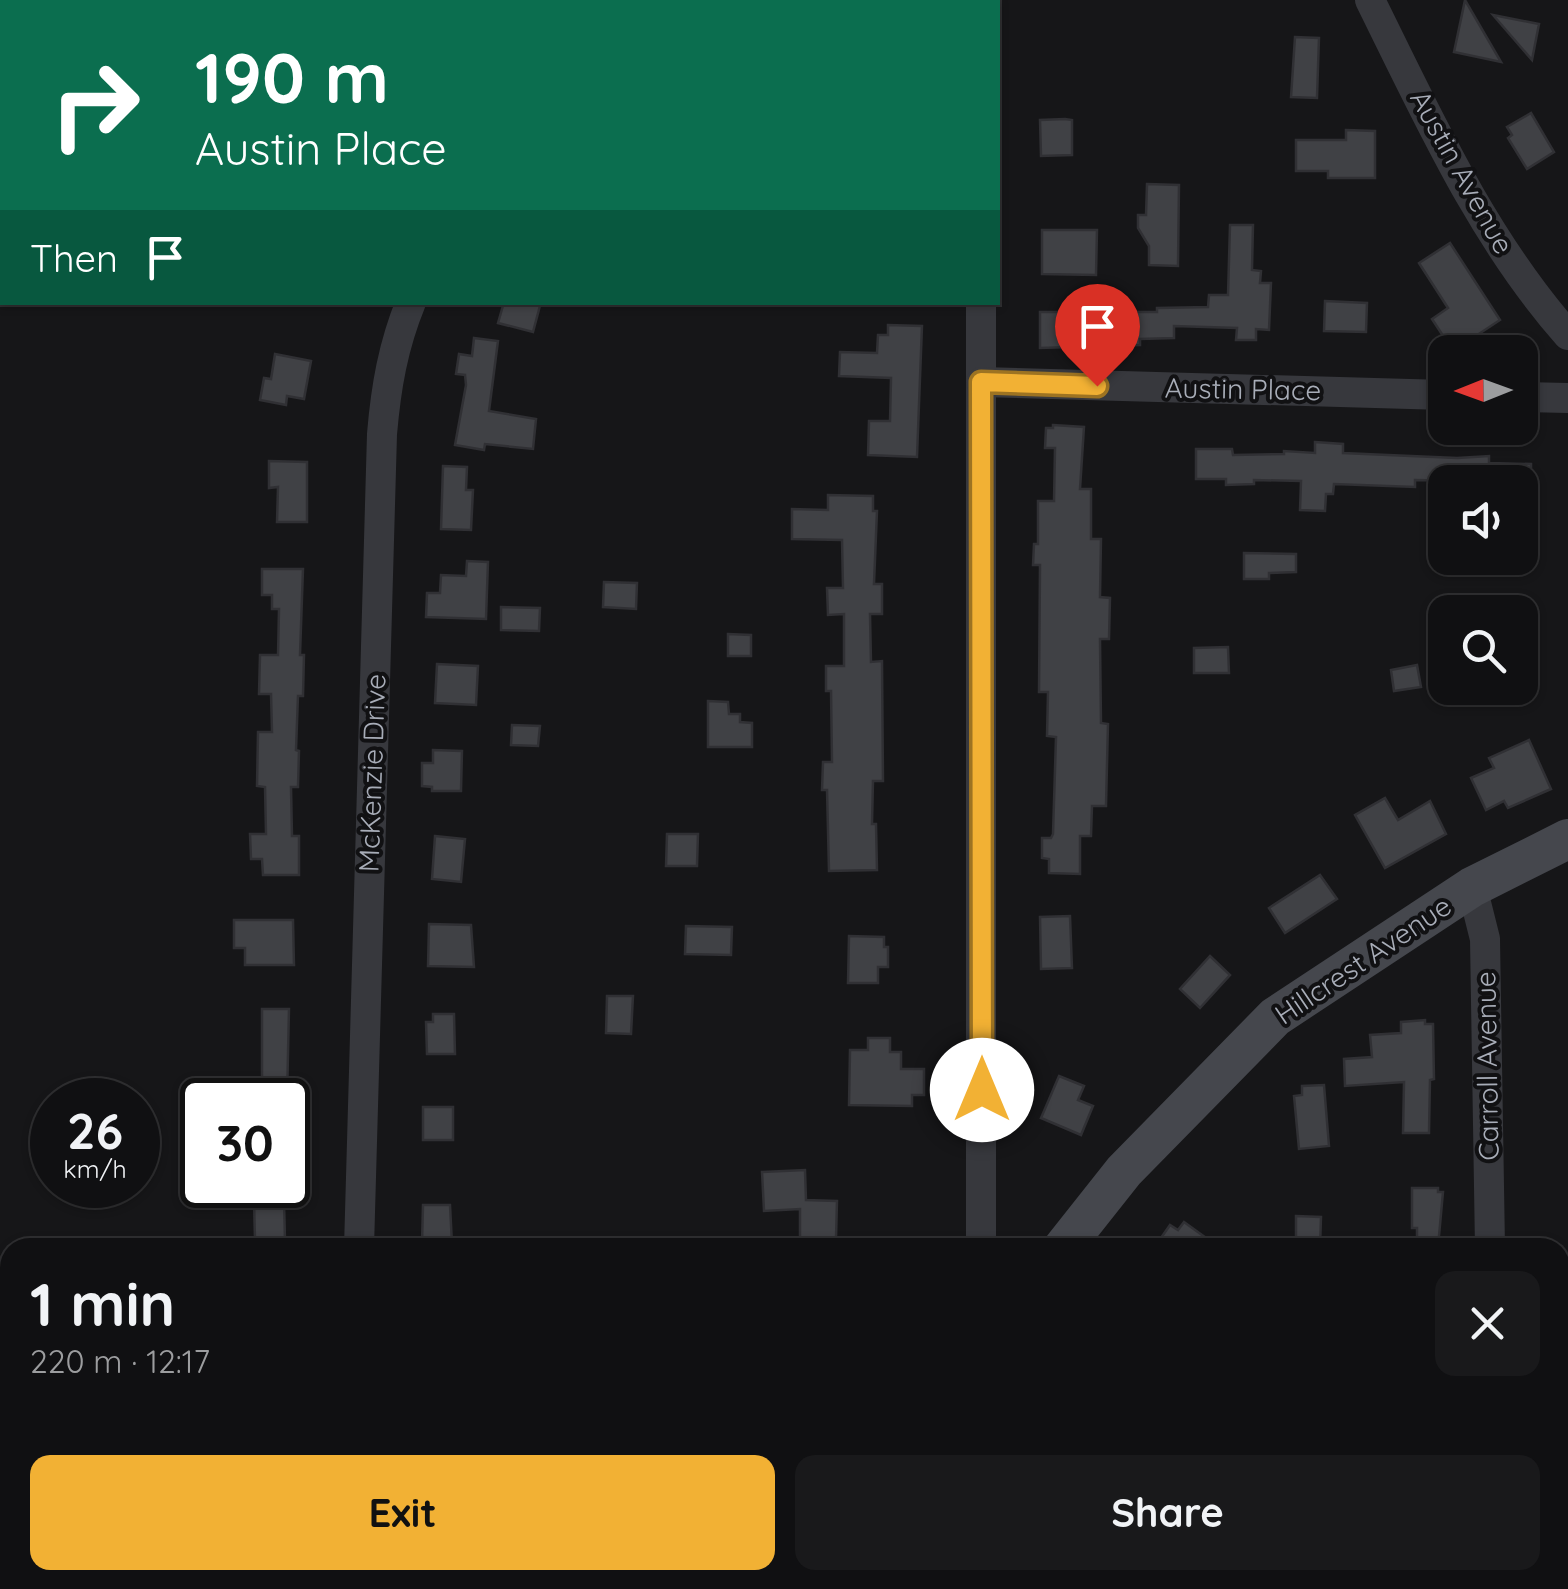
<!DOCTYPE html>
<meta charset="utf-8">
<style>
:root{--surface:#101012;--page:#19191b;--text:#f1f3f6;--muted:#9c9d9f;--line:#303032;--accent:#f2b134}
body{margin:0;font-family:Quicksand,sans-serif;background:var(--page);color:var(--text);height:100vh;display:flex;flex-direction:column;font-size:38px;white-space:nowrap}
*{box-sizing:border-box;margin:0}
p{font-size:32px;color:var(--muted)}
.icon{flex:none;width:55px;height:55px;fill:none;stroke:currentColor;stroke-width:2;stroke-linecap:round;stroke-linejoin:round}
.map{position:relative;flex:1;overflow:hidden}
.details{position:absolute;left:0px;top:1238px;width:1570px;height:352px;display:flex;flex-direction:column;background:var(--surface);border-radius:30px 30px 0 0;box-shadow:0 2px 8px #0004,0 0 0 2px var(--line)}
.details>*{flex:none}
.banner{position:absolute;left:0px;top:0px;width:1000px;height:305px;box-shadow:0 2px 8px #0004,0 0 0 2px var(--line);background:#0b6e4f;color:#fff;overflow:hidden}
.needle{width:65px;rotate:269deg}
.tools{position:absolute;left:1428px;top:335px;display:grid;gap:20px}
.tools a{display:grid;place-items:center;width:110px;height:110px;border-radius:20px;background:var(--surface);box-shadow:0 2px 8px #0004,0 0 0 2px var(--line);font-size:50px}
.speed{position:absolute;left:30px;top:1078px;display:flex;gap:20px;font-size:50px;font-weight:700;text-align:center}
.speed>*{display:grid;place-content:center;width:130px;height:130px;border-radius:50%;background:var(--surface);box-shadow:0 2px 8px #0004,0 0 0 2px var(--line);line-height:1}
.speed small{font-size:25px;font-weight:400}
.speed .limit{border:5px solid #111;border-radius:15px;background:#fff;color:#111}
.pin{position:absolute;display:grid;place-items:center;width:85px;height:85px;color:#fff;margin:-102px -42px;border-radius:50% 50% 50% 0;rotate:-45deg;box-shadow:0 0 10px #0007}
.pin .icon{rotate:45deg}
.me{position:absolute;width:110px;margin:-55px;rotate:0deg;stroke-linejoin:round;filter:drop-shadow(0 0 8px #0008)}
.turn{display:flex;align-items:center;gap:35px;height:210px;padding:0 30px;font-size:45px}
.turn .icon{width:130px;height:130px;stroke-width:2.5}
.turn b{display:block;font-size:70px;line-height:85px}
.then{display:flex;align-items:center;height:95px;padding:0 30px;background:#0003;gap:20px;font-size:38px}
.round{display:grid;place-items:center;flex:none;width:105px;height:105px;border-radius:20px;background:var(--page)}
.summary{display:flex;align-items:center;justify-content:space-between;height:170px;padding:0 30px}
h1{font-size:60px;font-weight:700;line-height:75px}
.primary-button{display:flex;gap:20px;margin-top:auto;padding:20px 30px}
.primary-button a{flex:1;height:115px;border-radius:20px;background:var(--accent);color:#111;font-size:40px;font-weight:700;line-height:115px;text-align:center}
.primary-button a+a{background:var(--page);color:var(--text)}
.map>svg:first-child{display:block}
.building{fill:#404145;stroke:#303034;stroke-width:2.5}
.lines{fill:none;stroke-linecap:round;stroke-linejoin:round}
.street{stroke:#37383d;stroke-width:30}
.secondary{stroke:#45474d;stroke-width:40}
.route-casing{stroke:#9d7322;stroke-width:25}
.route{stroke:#f2b134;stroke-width:18}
.labels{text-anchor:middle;stroke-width:8;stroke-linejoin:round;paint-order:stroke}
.street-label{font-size:28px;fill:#a8adb8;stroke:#111113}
</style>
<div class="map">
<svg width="1568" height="1589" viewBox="0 0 1568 1589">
<rect width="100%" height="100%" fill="#161618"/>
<g class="building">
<path d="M1465,0L1501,62L1454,52Z"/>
<path d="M1493,15L1539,24L1532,60Z"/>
<path d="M1295,37L1319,38L1317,98L1291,97Z"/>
<path d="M1531,113L1554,152L1527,169L1508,138L1512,135L1507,127Z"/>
<path d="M1065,119L1072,120V155L1041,156L1040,120Z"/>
<path d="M1346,130L1375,131V178H1328V171H1296V140H1346Z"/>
<path d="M1147,184L1179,185L1178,266L1149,265V246L1138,228V215H1146Z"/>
<path d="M1230,225H1253L1252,270L1261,271L1260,283H1271L1269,330L1256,329V340H1236L1237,328L1174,326V338L1140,339V345L1040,348V312H1157V308L1208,307L1209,295H1228Z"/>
<path d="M1042,230H1097L1096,275L1042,274Z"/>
<path d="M1450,243L1500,320L1453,351L1432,319L1448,308L1419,263Z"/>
<path d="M1325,301L1367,303L1366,332L1324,331Z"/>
<path d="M504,302H541L533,332L498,323Z"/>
<path d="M888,325L922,326L917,457L868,455L869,421H890L891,378L839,376L840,352L877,353L878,335H888Z"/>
<path d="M474,338L498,341L489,411L536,419L533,449L485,444L484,450L455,445L466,385L465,375L456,374L459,354L472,356Z"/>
<path d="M275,354L311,361L304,399L287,396L286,405L260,400L264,378L271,379Z"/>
<path d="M1053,425L1084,427L1080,489H1091V539H1101L1100,597L1110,598L1109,639H1100L1101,723L1108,724L1106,806H1092L1091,836H1080V874L1049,873V859L1042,858V838H1051L1053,834L1056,737L1047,736L1048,692H1039L1040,565H1033L1034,544H1038V501H1054L1055,448H1045L1046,428H1053Z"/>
<path d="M1315,442L1343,444V453L1457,458L1489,456V463L1531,464V482L1415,480V487L1334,484L1333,494H1326L1325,511L1300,510L1301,481L1254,480V484L1226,485V479H1196V449H1232L1233,455L1284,454V451L1315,453Z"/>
<path d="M269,461L307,462V522H277L278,487L269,488Z"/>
<path d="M443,466L467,467L466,490H473L471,530L441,529Z"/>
<path d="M828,495L873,496V511H877L874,584H882V614H870L871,662L882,661L883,781H873L872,824H876L877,870L829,871L827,790H822L823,762H832L831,691H826V666H844V614L828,615L827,588H843L842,540L792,539V509L828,510Z"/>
<path d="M1244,553L1296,554V572L1269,573V579H1244Z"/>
<path d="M467,561L488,562L486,619L426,617L427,593H440L441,575L466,576Z"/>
<path d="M262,569H303L300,655H304L303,696H298L296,750L299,751L298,787H291L292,836H299V875H263L262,859H251L250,834H266L265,787L257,786L258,732H272L271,694H259L260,655H278L279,609H272V595H262Z"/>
<path d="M604,582L637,583L636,609L603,607Z"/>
<path d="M501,607L540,608L539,631L501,630Z"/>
<path d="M728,634L751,635V656H728Z"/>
<path d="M1228,647L1229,673H1194V648Z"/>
<path d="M437,664L478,666L476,705L435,703Z"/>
<path d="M1417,665L1421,687L1394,691L1391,670Z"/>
<path d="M708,701L728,702L729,714H740V722L752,723V747H708Z"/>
<path d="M512,725L540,726L538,746L511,745Z"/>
<path d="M1529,740L1551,789L1508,808L1504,801L1486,810L1471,778L1494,768L1489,758Z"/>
<path d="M433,750L462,751L461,791H432V787L422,786V763H433Z"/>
<path d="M1385,798L1398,820L1430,801L1446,834L1385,868L1355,815Z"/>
<path d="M667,834H698L697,866H666Z"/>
<path d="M435,836L465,839L461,882L432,879Z"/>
<path d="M1320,875L1337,899L1285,933L1269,908Z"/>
<path d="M1070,916L1072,968L1041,969L1040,917Z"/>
<path d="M234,920H293L294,965H245V948H234Z"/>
<path d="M429,924L471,925L474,967L428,966Z"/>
<path d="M686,926L732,927L731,955L685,954Z"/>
<path d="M849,936L884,937V947H888V967H878V983H848Z"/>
<path d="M1210,956L1230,975L1200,1008L1180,989Z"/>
<path d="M607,996H633L631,1034L606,1033Z"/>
<path d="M262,1009H289L287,1100H258L259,1079H262Z"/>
<path d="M433,1014H454L455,1054H427L426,1022H433Z"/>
<path d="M1425,1020V1024H1433L1434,1079L1430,1080L1429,1133H1403L1404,1082L1345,1086L1344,1059L1372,1057L1370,1035L1401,1033V1022Z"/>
<path d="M868,1038H890V1052H901V1069H924V1095H912V1106L849,1105L850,1050H868Z"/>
<path d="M1059,1076L1084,1086L1078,1100L1093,1106L1081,1135L1041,1118Z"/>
<path d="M1324,1085L1329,1146L1299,1149L1294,1096L1302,1095V1086Z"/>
<rect x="423" y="1107" width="30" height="33"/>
<path d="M805,1170L806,1200L837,1201L836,1239L800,1238V1209L764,1211L762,1172Z"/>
<path d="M1412,1188H1438V1192H1443L1438,1247L1417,1246V1228H1412Z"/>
<path d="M254,1201H284L285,1240H255Z"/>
<path d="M423,1205H450L452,1244L422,1243Z"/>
<path d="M1296,1216L1321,1217L1320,1248H1296Z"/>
<path d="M1184,1222L1220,1248H1154L1170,1225L1178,1230Z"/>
</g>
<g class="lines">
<g class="street">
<path d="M86,0L89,2"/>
<path d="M1370,0C1427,115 1482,238 1568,335"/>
<path d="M162,2L165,0"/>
<path d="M634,2L636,0"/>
<path d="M982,2V0"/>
<path d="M0,193L2,190"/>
<path d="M981,302V1248"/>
<path d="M981,382L1445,395"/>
<path d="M1520,397L1568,398"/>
<path d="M1472,887L1485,939L1490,1248"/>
<path d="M359,1248L382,434C386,387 393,346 411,302"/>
<path d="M1496,1580V1589"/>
<path d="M350,1589V1580"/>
<path d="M981,1589V1580"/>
</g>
<g class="secondary">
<path d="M1063,1248L1124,1171L1275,1017L1472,887L1568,839"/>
<path d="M845,1589L850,1580"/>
</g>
</g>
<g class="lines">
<defs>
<path id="route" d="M982,1090L981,382L1097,386"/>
</defs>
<use href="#route" class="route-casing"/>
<use href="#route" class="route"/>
</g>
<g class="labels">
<g class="street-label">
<text transform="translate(1462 172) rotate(61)" y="10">Austin Avenue</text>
<text transform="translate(1243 389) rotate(1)" y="10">Austin Place</text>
<text transform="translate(372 773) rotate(-88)" y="10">McKenzie Drive</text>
<text transform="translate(1363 960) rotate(-34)" y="10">Hillcrest Avenue</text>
<text transform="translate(1487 1066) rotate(-91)" y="10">Carroll Avenue</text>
</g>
</g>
</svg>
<div class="tools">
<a><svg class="needle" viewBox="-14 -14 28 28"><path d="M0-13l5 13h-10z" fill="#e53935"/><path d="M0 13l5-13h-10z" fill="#9c9d9f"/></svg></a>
<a><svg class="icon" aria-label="sound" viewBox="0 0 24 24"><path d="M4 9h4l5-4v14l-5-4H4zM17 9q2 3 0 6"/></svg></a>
<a><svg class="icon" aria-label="search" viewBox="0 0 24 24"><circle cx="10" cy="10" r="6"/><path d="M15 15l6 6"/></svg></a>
</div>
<div class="speed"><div>26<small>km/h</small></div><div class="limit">30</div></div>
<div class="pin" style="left:1097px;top:386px;background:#d93025"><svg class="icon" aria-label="arrive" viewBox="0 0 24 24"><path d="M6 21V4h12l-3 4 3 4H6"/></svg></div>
<svg class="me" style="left:982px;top:1090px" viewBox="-20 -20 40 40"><circle r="19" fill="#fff"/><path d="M0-13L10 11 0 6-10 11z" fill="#f2b134"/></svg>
<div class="banner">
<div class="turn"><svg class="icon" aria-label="right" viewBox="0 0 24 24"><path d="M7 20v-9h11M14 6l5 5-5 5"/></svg><div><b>190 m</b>Austin Place</div></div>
<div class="then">Then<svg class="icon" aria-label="arrive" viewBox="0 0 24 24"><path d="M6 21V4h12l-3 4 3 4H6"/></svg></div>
</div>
<section class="details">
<div class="summary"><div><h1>1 min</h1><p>220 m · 12:17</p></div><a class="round"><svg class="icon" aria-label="close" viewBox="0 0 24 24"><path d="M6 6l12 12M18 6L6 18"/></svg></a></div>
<div class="primary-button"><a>Exit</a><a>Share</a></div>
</section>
</div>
